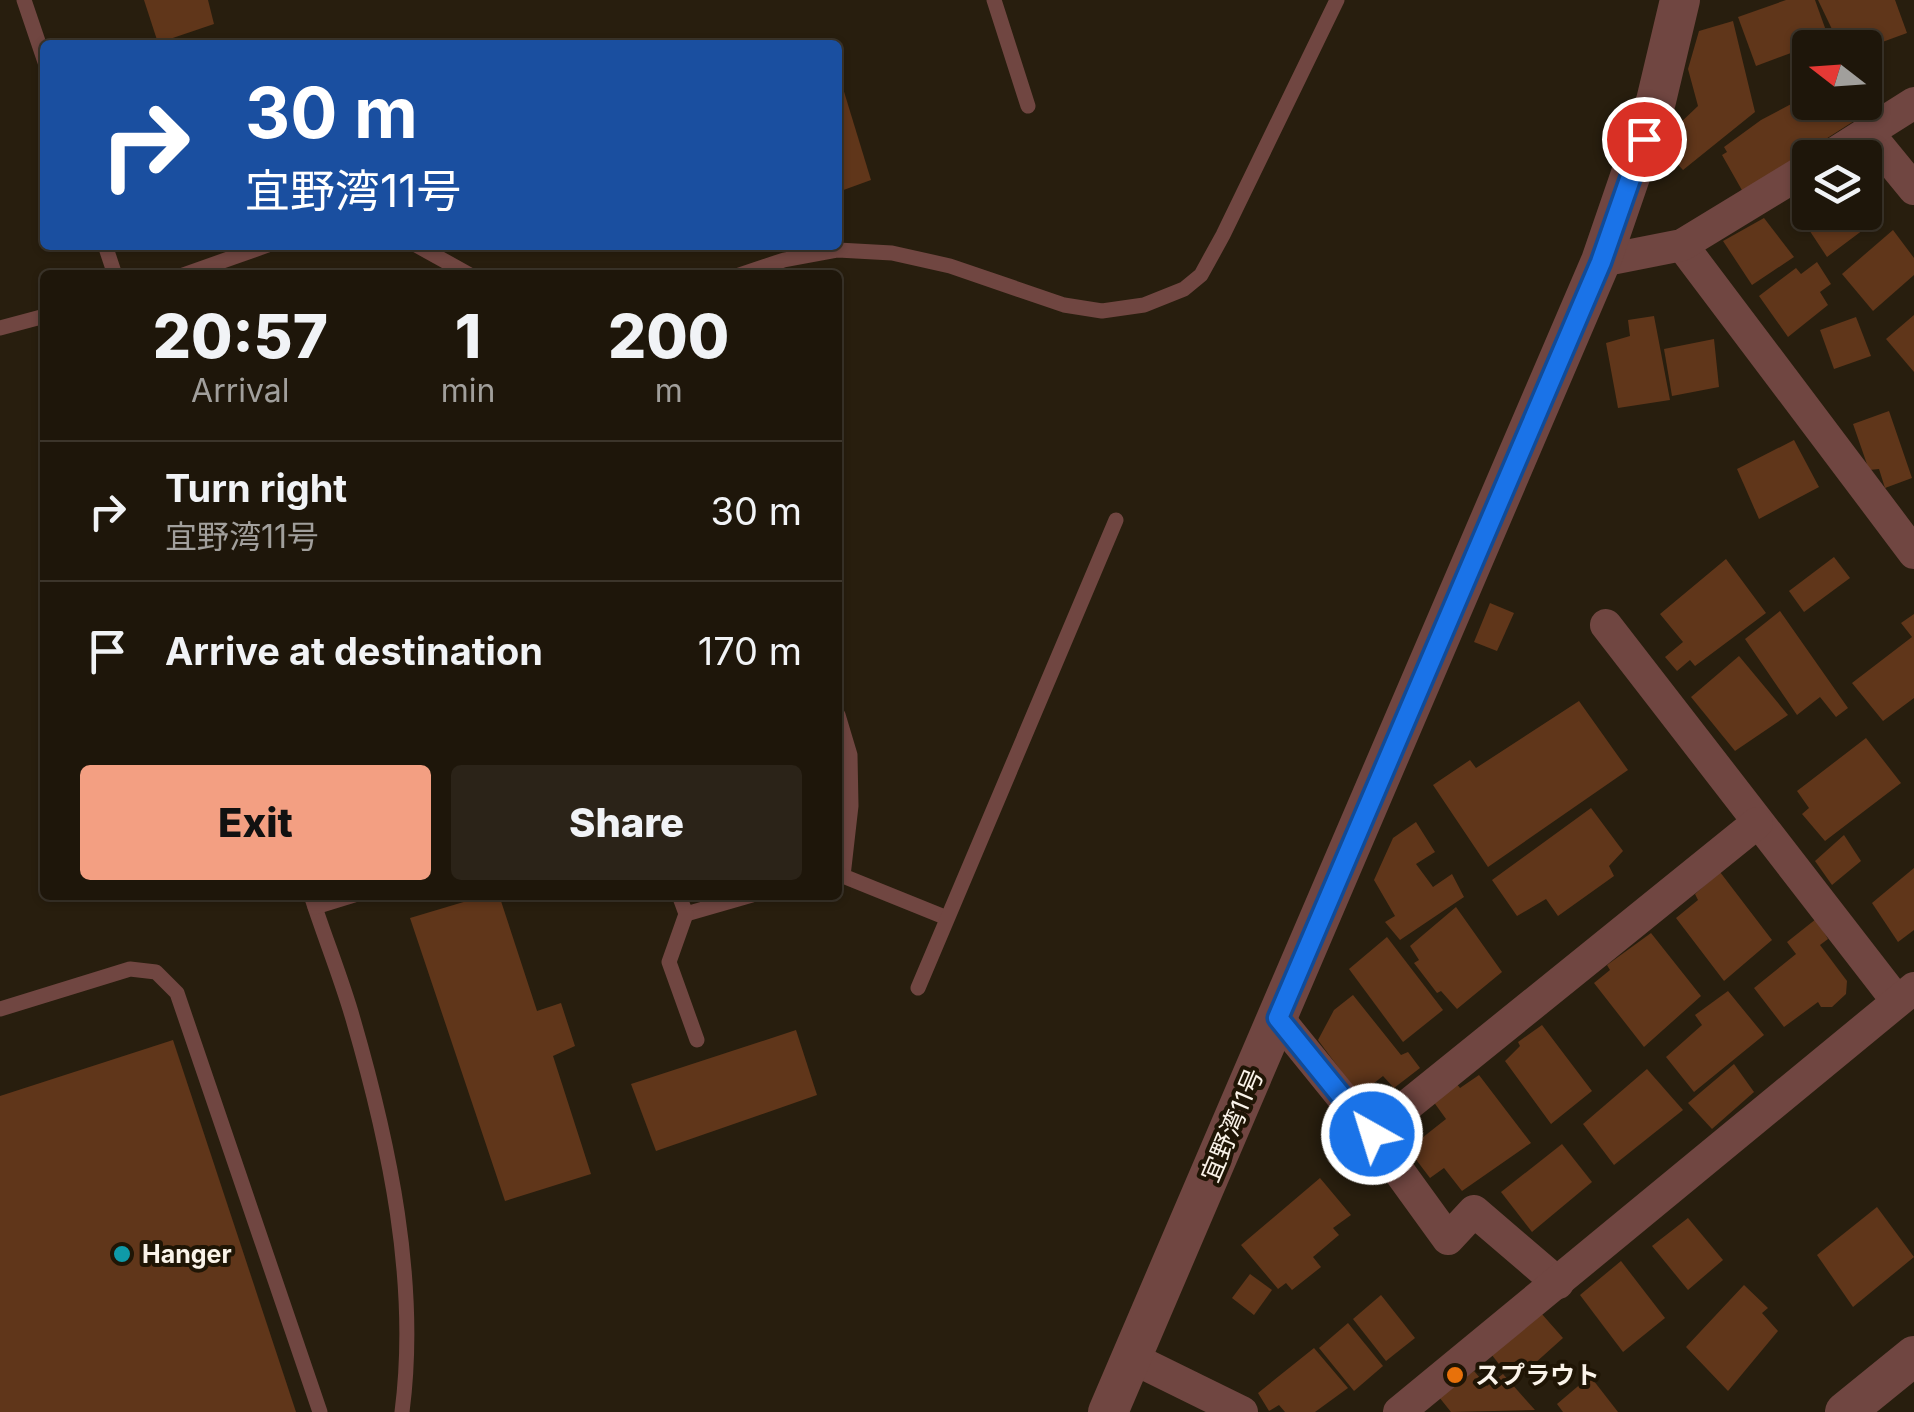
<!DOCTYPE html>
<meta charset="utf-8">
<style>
:root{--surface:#1e160a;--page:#2b2318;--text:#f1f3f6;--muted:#a19f9c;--line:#3c352b;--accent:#f39f82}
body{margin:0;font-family:Inter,"Noto Sans JP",sans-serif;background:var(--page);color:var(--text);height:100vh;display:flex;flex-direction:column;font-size:38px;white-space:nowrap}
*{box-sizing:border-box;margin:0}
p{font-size:32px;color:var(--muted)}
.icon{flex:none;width:55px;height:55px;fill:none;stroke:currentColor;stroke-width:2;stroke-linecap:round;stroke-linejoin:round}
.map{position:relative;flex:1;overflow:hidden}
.drawer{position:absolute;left:40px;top:270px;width:802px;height:630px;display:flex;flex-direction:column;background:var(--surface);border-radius:10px;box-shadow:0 2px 8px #0004,0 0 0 2px var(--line)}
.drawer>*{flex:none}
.top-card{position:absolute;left:40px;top:40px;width:802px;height:210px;border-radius:10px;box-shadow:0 2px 8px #0004,0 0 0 2px var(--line);background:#1a4fa0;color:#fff;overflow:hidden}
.needle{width:65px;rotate:287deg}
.controls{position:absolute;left:1792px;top:30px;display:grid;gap:20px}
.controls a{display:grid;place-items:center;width:90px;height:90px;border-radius:10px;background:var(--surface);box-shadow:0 2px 8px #0004,0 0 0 2px var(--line);font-size:50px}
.pin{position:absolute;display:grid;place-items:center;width:85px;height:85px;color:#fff;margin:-42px;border:5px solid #fff;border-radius:50%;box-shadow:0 2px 10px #0007}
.me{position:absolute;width:110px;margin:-55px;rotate:321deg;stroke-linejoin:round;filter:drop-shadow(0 0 8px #0008)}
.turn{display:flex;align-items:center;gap:35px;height:210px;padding:0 40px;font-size:45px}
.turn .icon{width:130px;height:130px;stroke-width:2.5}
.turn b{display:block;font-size:70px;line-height:85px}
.eta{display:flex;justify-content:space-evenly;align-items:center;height:170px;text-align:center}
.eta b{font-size:60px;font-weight:800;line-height:70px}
.primary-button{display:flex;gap:20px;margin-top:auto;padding:20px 40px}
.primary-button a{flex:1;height:115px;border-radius:10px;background:var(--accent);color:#111;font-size:40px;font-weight:800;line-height:115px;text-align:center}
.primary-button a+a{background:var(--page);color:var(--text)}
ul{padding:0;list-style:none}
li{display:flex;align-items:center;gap:30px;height:140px;padding:0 40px;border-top:2px solid var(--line)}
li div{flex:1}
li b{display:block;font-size:38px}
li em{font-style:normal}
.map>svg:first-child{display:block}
.building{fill:#60361a}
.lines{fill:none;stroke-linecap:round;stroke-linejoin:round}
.service{stroke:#704641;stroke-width:15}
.minor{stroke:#704641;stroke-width:32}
.tertiary{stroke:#704641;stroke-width:40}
.route-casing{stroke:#114b97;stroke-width:25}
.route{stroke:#1a73e8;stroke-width:18}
.culture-dot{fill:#0f9aa8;stroke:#1f1505;stroke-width:4}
.food-dot{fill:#e8710a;stroke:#1f1505;stroke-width:4}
.labels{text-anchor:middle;stroke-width:8;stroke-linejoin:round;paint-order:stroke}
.street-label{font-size:25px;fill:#faf3e9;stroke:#1f1505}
.poi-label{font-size:25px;font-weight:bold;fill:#faf3e9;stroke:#1f1505;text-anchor:start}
</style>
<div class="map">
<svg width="1914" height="1412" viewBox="0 0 1914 1412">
<rect width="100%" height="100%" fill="#281e0e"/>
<g class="building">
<path d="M144,0H208L214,24L158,43Z"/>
<path d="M1786,0H1815L1829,39L1756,66L1738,17Z"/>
<path d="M1818,0H1895L1907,33L1866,48H1841Z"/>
<path d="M1733,21L1755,112L1683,170L1672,158L1685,141L1677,126L1698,106L1688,69L1699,31Z"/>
<path d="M838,72L871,180L838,192Z"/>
<path d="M1810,94V102H1858L1865,114L1743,192L1722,155L1727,152L1724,147L1761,120Z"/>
<path d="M1810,193V212H1857L1867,227L1827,257L1792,204Z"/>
<path d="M1764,218L1794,257L1752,285L1723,241Z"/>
<path d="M1893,230L1914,258V275L1873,311L1842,274Z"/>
<path d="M1817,262L1831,284L1820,292L1828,305L1788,337L1759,296L1796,268L1801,274Z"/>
<path d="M1914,315V372L1886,339Z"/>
<path d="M1654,316L1670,400L1618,408L1606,343L1630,336L1628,320Z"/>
<path d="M1856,317L1871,356L1834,369L1820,330Z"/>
<path d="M1714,339L1719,387L1672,396L1664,349Z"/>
<path d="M1889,411L1912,478L1885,488L1879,469L1869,470L1853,424Z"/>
<path d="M1794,440L1819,487L1759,519L1737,469Z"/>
<path d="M1834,557L1850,578L1804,612L1789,591Z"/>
<path d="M1726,559L1766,613L1695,666L1690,660L1677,671L1665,657L1683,642L1660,614Z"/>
<path d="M1490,603L1514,613L1497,651L1474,642Z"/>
<path d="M1780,611L1848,708L1836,717L1820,697L1797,715L1745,639Z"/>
<path d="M1914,614V698L1883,721L1852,683L1912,637L1901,623Z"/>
<path d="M1739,656L1788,715L1735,751L1691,697Z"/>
<path d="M1579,701L1628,770L1488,867L1433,785L1470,760L1476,768Z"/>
<path d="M1866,738L1901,783L1825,841L1802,814L1809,808L1797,791Z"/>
<path d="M1591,808L1623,851L1609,866L1614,876L1558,916L1546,899L1517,916L1492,880Z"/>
<path d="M1416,822L1435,852L1416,864L1433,887L1452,874L1464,897L1400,940L1385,922L1395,916L1374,880L1393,838Z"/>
<path d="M1844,835L1861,861L1832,885L1815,861Z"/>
<path d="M1914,868V930L1898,942L1872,903Z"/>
<path d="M1720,872L1772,940L1724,981L1676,918L1698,900L1695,894Z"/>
<path d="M487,895H499L537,1011L561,1003L575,1046L553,1056L591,1174L505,1201L410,918Z"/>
<path d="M1456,907L1502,972L1457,1009L1441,991L1437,993L1414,963L1419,960L1410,946Z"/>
<path d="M1816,919L1828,939L1820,945L1847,981L1846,994L1832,1007H1821L1818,1002L1784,1027L1754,988L1796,954L1787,942Z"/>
<path d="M1651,933L1701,996L1644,1047L1594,983L1610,970L1607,965Z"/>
<path d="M1387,937L1443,1010L1403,1042L1349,969Z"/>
<path d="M1728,991L1764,1035L1694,1092L1666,1057L1702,1025L1695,1015Z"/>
<path d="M1353,995L1401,1055L1408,1052L1420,1068L1394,1088L1383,1076L1359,1095L1318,1040L1334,1010Z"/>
<path d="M1542,1025L1592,1091L1551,1124L1505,1061L1520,1046L1518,1042Z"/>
<path d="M796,1030L817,1095L656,1151L631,1084Z"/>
<path d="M173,1040L296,1412H0V1096Z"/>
<path d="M1734,1064L1754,1092L1712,1129L1688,1103Z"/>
<path d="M1647,1069L1683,1110L1614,1165L1583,1124Z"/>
<path d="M1479,1075L1531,1143L1462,1191L1444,1168L1430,1178L1408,1149L1446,1119L1433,1101L1456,1083L1460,1088Z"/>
<path d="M1562,1144L1592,1182L1532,1232L1501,1192Z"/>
<path d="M1320,1178L1351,1215L1333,1228L1339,1235L1313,1257L1321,1267L1292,1290L1286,1283L1278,1289L1241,1245Z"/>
<path d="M1877,1207L1914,1257L1853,1307L1817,1255Z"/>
<path d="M1688,1218L1723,1260L1688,1290L1652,1246Z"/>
<path d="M1621,1261L1665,1318L1623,1352L1580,1295Z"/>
<path d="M1250,1274L1272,1290L1254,1315L1232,1298Z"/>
<path d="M1744,1285L1768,1308L1762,1313L1778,1331L1728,1391L1686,1347Z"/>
<path d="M1381,1295L1415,1338L1386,1361L1353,1319Z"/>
<path d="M1541,1313L1563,1338L1524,1373L1516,1361L1503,1369L1491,1354Z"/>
<path d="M1348,1323L1383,1366L1354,1391L1319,1348Z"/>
<path d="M1314,1348L1348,1388L1315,1412H1285L1279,1405L1269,1411L1258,1393Z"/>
<path d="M1474,1371L1487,1386L1503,1374L1535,1410L1451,1412L1439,1397Z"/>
<path d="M1590,1376L1618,1412H1563L1557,1404Z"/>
</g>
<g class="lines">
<g class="service">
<path d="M24,0L45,62"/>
<path d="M994,0L1028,106"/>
<path d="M105,245L115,275"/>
<path d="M416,245L470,275"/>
<path d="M183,275L268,245"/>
<path d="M739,275L784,260L838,250L892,253L950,266L1064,305L1102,311L1144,305L1184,289L1201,275L1223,235L1337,0"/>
<path d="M0,328L45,316"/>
<path d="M838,715L850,755L851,806L843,876L838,877"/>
<path d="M843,876L947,918"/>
<path d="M311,895C324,936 341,977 353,1019C389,1143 419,1282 402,1412"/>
<path d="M679,895L686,914L752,895"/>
<path d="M315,907L354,895"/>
<path d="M686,914L669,962L697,1040"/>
<path d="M918,988L1116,520"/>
<path d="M0,1009L130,969L156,972L177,993L320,1412"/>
</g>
<g class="minor">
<path d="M1868,133L1914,189"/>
<path d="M1827,158L1914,103"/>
<path d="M1682,245L1914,553"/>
<path d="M1601,261L1682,245L1810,167"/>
<path d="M1606,625L1897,1001"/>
<path d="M1278,1018L1372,1134"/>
<path d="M1558,1283L1474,1211L1448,1239L1372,1134L1757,823"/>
<path d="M1132,1358L1242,1412"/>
<path d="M1399,1412L1914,988"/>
</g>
<g class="tertiary">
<path d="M1108,1412L1601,261L1656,101L1680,0"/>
<path d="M1845,1412L1914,1356"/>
</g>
</g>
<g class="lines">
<defs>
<path id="route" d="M1372,1134L1278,1018L1601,262L1644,139"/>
</defs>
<use href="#route" class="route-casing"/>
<use href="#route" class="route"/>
</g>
<circle class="culture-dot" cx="122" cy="1254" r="10"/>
<circle class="food-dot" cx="1455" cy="1375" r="10"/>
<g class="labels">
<g class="street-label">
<text transform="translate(1232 1125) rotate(-67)" y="9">宜野湾11号</text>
</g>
<g class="poi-label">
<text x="142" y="1263">Hanger</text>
<text x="1475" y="1384">スプラウト</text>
</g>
</g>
</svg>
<div class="controls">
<a><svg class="needle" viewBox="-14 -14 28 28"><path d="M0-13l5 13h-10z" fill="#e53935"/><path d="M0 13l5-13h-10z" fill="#a19f9c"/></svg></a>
<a><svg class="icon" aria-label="layers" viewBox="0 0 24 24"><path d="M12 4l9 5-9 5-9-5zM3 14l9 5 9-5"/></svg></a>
</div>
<div class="pin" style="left:1644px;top:139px;background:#d93025"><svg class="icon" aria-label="arrive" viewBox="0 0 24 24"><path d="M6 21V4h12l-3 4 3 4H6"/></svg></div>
<svg class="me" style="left:1372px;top:1134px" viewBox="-20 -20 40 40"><circle r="17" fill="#1a73e8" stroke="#fff" stroke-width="3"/><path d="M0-11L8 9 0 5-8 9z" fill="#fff"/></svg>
<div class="top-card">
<div class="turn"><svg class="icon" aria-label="right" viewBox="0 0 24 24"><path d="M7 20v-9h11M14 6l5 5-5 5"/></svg><div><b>30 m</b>宜野湾11号</div></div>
</div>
<section class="drawer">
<div class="eta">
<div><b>20:57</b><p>Arrival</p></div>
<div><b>1</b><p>min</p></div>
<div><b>200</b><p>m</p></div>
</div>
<ul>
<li><svg class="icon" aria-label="right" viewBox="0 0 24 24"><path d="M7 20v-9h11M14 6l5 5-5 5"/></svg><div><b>Turn right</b><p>宜野湾11号</p></div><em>30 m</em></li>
<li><svg class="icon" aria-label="arrive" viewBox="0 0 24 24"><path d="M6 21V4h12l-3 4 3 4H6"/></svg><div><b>Arrive at destination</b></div><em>170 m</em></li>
</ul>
<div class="primary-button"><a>Exit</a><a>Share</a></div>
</section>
</div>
